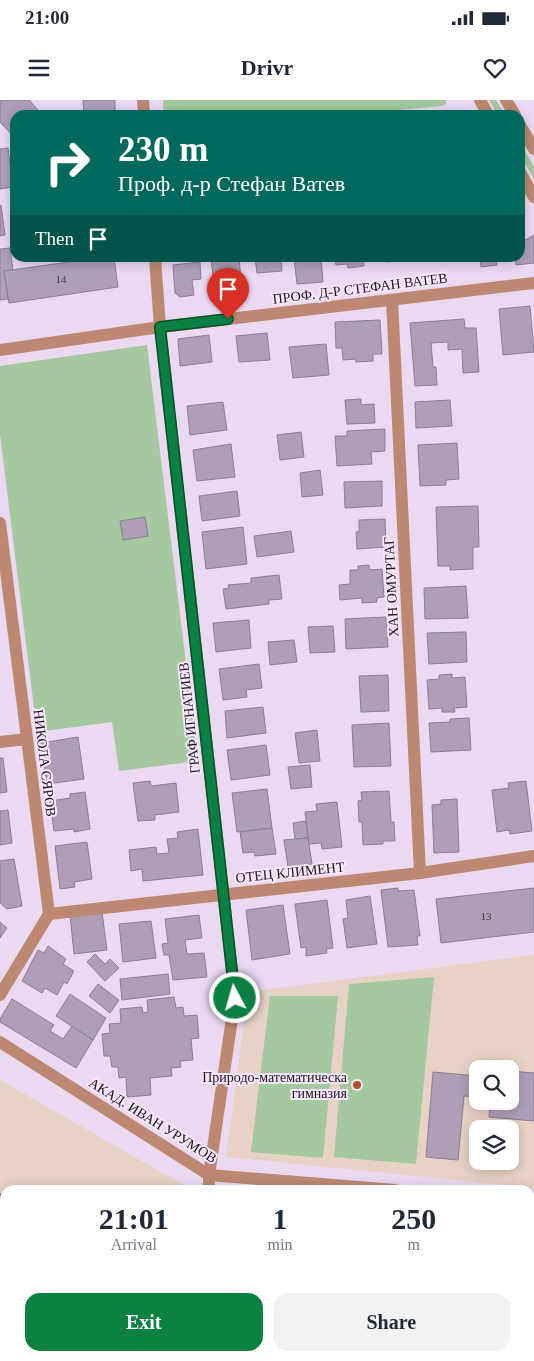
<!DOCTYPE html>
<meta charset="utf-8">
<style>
:root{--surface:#fff;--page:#f2f2f3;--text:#1f2937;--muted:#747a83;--accent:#0b8043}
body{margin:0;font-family:"Times New Roman",serif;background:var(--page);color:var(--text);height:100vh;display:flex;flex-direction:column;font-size:19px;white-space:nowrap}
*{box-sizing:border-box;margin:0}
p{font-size:16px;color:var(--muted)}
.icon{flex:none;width:28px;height:28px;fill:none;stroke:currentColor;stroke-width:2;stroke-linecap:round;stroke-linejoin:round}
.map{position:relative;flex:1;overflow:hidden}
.details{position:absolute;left:0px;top:1085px;width:535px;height:176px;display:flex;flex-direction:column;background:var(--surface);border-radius:15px 15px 0 0;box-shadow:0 2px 12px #0003}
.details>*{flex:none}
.guide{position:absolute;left:10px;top:10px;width:515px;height:152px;border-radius:15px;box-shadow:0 2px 12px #0003;background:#00695c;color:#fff;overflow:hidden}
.buttons{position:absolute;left:469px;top:960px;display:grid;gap:10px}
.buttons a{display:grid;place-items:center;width:50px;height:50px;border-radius:10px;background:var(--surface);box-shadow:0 2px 12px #0003;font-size:25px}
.pin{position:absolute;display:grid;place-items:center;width:42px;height:42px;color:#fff;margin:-51px -21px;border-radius:50% 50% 50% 0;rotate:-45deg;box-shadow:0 0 5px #0007}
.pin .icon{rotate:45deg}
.me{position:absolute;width:55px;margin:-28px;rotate:354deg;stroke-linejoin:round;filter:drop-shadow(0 0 4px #0008)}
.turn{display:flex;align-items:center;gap:18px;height:105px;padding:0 25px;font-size:22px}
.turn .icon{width:65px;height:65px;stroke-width:2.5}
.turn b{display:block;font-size:35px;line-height:42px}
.then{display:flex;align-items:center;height:48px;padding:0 25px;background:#0003;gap:10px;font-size:19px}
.eta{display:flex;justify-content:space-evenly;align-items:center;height:85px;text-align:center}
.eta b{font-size:30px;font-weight:700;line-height:35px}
.cta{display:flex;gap:10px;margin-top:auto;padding:10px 25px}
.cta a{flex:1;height:58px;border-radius:15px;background:var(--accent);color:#fff;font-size:20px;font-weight:700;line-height:58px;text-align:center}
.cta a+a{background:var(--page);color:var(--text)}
.status{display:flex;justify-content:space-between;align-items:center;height:35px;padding:0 25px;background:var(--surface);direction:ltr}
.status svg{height:14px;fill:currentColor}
header{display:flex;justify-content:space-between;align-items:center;height:65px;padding:0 25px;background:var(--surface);font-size:22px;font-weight:700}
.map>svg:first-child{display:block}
.education{fill:#e7d2c5;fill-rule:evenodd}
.green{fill:#a5c99e}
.building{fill:#ae9fb6;stroke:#8b7d93}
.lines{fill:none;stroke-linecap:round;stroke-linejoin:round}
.minor{stroke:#bc8871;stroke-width:12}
.route-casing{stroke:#07532c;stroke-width:12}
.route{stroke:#0b8043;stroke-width:9}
.poi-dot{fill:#b65025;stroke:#f9e6ff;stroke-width:2}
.labels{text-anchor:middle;stroke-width:4;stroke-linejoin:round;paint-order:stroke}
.number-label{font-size:11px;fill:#3f3642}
.street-label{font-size:14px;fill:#1a131c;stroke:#f9e6ff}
.poi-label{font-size:14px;fill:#1a131c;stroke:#f9e6ff;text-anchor:end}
</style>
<div class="status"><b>21:00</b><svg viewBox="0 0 49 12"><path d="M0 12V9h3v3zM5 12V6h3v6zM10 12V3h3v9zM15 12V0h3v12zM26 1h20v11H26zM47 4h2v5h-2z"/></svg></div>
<header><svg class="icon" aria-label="menu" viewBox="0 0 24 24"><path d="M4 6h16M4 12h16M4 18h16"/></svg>Drivr<svg class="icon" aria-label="heart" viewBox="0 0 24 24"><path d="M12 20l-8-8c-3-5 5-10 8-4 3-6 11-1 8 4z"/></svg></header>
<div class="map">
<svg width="534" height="1261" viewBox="0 0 534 1261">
<rect width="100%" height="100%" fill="#ebd9f1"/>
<g class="education">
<path d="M534,855V1088L226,1057L248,892ZM478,969H510V1001H478ZM478,1029H510V1061H478Z"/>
<path d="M0,980L185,1086V1090H5V1237L0,1238Z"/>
</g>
<g class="green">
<path d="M163,0H446V3L443,6L342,15H164Z"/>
<path d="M489,0H496L505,15H498Z"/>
<path d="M520,42L534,67V79L520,54Z"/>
<path d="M147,245L198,661L119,671L112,622L37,632L0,334V266Z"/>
<path d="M434,877L416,1064L334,1057L349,884Z"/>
<path d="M270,896H338L323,1058L251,1052Z"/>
</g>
<g class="building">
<path d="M0,0H29L39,11L35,15H15V35L13,36L0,22Z"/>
<path d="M83,0H115V13L84,15Z"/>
<path d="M8,48L13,87L0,89V49Z"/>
<path d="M1,105L5,135L0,136V106Z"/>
<path d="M534,135V163L516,165L515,158H520V143Z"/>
<path d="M10,148L13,170L4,171L8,199L0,200V149Z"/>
<path d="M97,158H114L118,187L9,203L4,171Z"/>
<path d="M211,158H239L242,191L215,193Z"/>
<path d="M255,158H281L282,171L257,173Z"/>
<path d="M294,158H321L323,182L297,184Z"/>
<path d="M335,158H371H363L364,166L348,168L347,164L336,165Z"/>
<path d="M387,158H420V159L387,162Z"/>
<path d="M480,158H515V160L496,161L497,165L481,167Z"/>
<path d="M200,162L201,179L192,180L194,195L180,197L175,193L173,165Z"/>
<path d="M530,206L534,252L503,255L499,209Z"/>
<path d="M464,219L465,228H476L479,272L463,273L462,249L448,250V242L431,243L433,267H436L437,285L415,286L410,223Z"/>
<path d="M380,220L382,254H373V261L356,262V259L343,260L342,248H336L335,222Z"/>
<path d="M267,233L270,260L239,262L236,236Z"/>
<path d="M209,235L212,262L180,266L178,239Z"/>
<path d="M326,244L329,275L293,278L289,247Z"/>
<path d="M361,299V305L374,304L375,323L347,324L345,300Z"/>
<path d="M450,300L452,326L416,328L415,302Z"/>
<path d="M223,302L227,330L190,335L187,306Z"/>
<path d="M385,329V351L371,352L372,364L337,366L335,336H347V331Z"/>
<path d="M301,332L304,357L280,360L277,335Z"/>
<path d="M457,343L459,379L446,380V385L420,386L418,345Z"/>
<path d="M231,344L235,377L197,381L193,350Z"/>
<path d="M320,370L323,395L302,397L300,373Z"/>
<path d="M382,381V406L345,408L344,382Z"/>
<path d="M237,391L240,416L202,421L199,396Z"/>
<path d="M478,406L479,447H473V469L450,470V466H438L436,407Z"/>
<path d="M145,417L148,436L123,440L120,421Z"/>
<path d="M385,419L386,447L357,449L356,432H359V420Z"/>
<path d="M243,427L247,464L206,469L202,432Z"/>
<path d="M291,431L294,452L257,457L254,436Z"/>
<path d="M369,465L370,470L382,469L384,497L377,498V502L362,503V498L340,500L339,485L350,484V470H358V466Z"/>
<path d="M279,475L282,499L269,500V504L226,509L223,489L229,488L228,485L251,483V478Z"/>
<path d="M466,486L468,518L425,519L424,488Z"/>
<path d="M386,517L388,547L346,549L345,519Z"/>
<path d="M249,520L251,548L216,552L213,523Z"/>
<path d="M333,526L335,552L310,553L308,527Z"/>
<path d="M466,532L467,562L429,564L427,533Z"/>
<path d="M294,540L297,562L270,565L268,542Z"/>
<path d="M259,564L262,588L246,590L247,597L223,600L219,569Z"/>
<path d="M452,574V578L465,577L467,607L454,608L455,612H442V608L429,609L427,580L439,579V575Z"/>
<path d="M388,575L389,611L361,612L359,576Z"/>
<path d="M263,607L266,633L227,638L225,611Z"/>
<path d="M469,618L471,650L431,652L429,623L450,622V619Z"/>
<path d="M389,623L391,666L354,667L352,625Z"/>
<path d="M317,630L320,661L299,663L295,633Z"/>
<path d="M78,637L84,679L47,684L41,643Z"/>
<path d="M266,645L270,675L231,680L227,650Z"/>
<path d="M0,658H3L7,692L0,693Z"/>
<path d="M310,665L312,687L291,689L288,667Z"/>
<path d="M150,681L151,686L176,683L179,712L155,715V720L138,721L133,683Z"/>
<path d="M526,681L532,731L510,734L509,730L497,732L492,690L509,688L508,683Z"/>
<path d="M267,689L272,728L237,732L232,693Z"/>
<path d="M389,691L391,722H394L395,741H383V744L363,745L362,722H359L358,701L362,700L361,692Z"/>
<path d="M85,692L90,729L74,732V729L54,731L50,701L70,698V694Z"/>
<path d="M457,699L459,752L434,753L432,705L441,704V700Z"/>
<path d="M337,702L342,747L322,749L321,743L309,744L305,712L317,711L316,704Z"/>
<path d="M8,710L12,743L0,745V711Z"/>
<path d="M306,721L308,738L295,739L293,723Z"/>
<path d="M272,728L276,754L255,756L254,752L243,753L240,732Z"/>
<path d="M198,729L203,775L143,781L142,769L131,771L129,750L156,747L157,754L169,753L167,739L178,738L177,732Z"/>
<path d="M308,738L312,764L288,767L284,740Z"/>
<path d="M87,742L92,779L74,782L75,787L60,789L55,746Z"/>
<path d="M14,759L22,806L7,809L0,803V761Z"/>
<path d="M398,788V791L414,790L420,836H417L418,845L388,847L381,790Z"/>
<path d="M534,788V832L441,843L436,799Z"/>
<path d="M370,796L377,844L347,848L343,819L348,818L346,800Z"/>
<path d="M327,800L333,848L326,849L327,853L306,856V847L301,848L295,804Z"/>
<path d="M283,805L290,854L252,860L246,810Z"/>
<path d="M102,812L107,850L74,854L70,815Z"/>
<path d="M199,815L202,838L185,840L187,854L204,853L207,877L173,880L169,855H164L162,844L168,843L165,819Z"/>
<path d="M151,821L156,858L123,862L119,824Z"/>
<path d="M0,822L7,828L0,838Z"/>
<path d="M48,846L66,859L63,864L74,871L67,884L64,882L57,895L45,888L42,893L22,881L38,850L44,853Z"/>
<path d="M95,854L105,864L110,859L119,868L105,881L87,862Z"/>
<path d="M168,874L170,894L122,900L120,879Z"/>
<path d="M98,884L119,900L110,913L89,896Z"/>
<path d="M70,894L106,918L93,940L56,916Z"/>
<path d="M174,897L176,908L183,907L184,916L197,915L199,938L191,939L193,960L180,961L181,967L171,968L172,976L150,978L151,995L127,997L126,977L119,978L118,967H112L110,956H104L102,934L110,933L109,924L121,923L120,909L142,907L143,913L148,912L147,900Z"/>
<path d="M12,899L54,925L50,931L63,939L72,926L93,940L76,968L0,922V919Z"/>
<path d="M510,971L534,973V1021L489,1017L490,1001H510Z"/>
<path d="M433,972L478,976V997L464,996L458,1060L426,1057Z"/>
<path d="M5,1093V1142L0,1143V1094Z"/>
<path d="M534,1164V1191H531L530,1165Z"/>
<path d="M5,1249V1256H147V1258L167,1256V1261H0V1250Z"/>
<path d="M280,1256L311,1257V1261H280Z"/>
</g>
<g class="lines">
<g class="minor">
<path d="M143,0L144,15"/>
<path d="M480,0L488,15"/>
<path d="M506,0L515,15"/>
<path d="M520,25L534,49"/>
<path d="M520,72L534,97"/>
<path d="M155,158L160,227L235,898L209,1075V1090"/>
<path d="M392,200L420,773"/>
<path d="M0,250L160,227L534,183"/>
<path d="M0,423L49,814L0,895"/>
<path d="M0,642L27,639"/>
<path d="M49,814L420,773L534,756"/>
<path d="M0,942L209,1075L395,1090"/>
<path d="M530,1101H534"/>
<path d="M227,1256L229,1261"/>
</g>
</g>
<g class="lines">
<defs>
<path id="route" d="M228,219L160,227L235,898"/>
</defs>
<use href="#route" class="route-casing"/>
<use href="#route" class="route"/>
</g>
<circle class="poi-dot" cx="357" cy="985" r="5"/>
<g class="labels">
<g class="number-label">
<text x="61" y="183">14</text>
<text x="486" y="820">13</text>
</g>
<g class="street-label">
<text transform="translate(360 188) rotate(-7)" y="5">ПРОФ. Д-Р СТЕФАН ВАТЕВ</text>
<text transform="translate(391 487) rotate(-93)" y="5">ХАН ОМУРТАГ</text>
<text transform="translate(189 618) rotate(-96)" y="5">ГРАФ ИГНАТИЕВ</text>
<text transform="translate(45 663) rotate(83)" y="5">НИКОЛА СЯРОВ</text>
<text transform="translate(290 772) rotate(-6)" y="5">ОТЕЦ КЛИМЕНТ</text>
<text transform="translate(153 1020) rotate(32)" y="5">АКАД. ИВАН УРУМОВ</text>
</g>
<g class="poi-label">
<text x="347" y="982">Природо-математическа<tspan x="347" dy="16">гимназия</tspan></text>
</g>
</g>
</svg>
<div class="buttons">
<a><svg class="icon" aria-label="search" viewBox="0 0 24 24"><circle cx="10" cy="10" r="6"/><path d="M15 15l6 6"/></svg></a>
<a><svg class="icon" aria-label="layers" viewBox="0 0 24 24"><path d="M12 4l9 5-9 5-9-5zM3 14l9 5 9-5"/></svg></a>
</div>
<div class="pin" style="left:228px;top:219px;background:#d93025"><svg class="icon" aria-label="arrive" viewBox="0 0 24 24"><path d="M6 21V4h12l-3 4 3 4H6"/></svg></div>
<svg class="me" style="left:235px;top:898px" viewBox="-20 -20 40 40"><circle r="17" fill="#0b8043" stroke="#fff" stroke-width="3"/><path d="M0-11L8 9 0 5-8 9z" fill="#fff"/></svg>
<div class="guide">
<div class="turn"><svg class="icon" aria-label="right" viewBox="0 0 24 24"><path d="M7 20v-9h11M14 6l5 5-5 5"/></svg><div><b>230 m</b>Проф. д-р Стефан Ватев</div></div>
<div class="then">Then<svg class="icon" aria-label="arrive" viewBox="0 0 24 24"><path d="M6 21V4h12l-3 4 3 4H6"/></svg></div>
</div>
<section class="details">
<div class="eta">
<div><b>21:01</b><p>Arrival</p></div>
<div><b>1</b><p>min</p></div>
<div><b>250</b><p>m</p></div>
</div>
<div class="cta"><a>Exit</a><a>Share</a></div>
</section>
</div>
